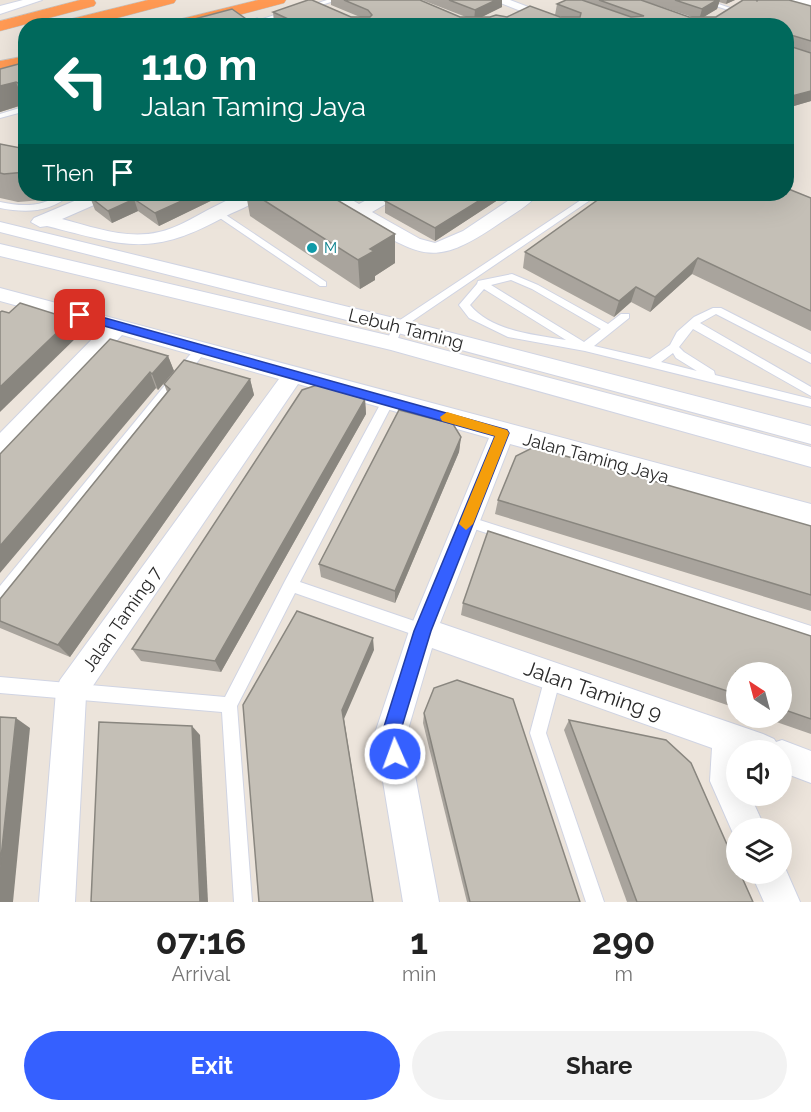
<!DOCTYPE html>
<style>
:root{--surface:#fff;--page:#f2f2f2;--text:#222;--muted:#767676;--accent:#3560ff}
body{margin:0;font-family:Raleway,sans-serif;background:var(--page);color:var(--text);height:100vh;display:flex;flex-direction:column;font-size:22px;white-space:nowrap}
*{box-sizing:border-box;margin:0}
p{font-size:20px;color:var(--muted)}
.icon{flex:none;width:33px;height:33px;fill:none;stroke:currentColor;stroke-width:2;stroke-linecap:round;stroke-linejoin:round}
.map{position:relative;height:902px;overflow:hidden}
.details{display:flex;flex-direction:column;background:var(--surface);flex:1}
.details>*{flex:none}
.guide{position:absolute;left:18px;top:18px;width:776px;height:183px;border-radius:24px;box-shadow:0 6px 24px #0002;background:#00695c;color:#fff;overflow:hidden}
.needle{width:39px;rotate:324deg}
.fabs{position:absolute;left:726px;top:662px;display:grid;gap:12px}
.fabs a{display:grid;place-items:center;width:66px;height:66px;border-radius:50%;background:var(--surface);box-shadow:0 6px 24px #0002;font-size:30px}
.pin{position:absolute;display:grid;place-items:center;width:51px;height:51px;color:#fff;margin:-26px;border-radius:12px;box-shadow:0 3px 9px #0006}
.me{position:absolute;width:66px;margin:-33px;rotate:358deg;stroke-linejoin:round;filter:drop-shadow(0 0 4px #0008)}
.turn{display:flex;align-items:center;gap:21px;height:126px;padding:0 24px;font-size:27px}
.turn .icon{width:78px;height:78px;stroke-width:2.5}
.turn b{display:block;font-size:42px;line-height:51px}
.then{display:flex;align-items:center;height:57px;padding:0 24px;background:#0003;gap:12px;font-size:22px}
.eta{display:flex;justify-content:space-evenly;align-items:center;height:102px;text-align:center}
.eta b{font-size:36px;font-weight:700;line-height:42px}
.primary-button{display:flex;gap:12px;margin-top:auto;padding:12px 24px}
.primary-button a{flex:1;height:69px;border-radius:36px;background:var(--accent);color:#fff;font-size:24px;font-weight:700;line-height:69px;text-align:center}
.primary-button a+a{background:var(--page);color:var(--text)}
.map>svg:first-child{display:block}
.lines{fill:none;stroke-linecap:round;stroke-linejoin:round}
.lane-casing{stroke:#d0d4e3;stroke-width:2}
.street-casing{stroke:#d0d4e3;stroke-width:2}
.secondary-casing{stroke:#d0d4e3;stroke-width:1}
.highway-casing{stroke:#c3c3c3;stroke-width:1}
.lane{fill:#fff;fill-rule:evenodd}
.street{fill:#fff;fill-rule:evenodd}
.secondary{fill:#fff;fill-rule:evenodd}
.highway{fill:#ff9953;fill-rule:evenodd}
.wall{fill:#a9a49d;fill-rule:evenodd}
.shaded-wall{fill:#89867f}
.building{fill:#c4bfb6;stroke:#89867f;stroke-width:1.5}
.route{fill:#3560ff;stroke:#223ea6;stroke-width:1.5}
.slow{fill:#f59e0b}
.culture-dot{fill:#0f9aa8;stroke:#fff;stroke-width:2}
.labels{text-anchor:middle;stroke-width:4.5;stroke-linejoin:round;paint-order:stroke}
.far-culture-label{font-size:15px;fill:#0d838f;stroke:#fff;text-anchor:start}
.street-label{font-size:18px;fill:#2a2a2a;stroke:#fff}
.near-street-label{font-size:21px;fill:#2a2a2a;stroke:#fff}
</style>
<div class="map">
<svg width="811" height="902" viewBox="0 0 811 902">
<rect width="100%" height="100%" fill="#ece4db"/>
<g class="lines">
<defs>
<g id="lane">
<path d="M327,0H337L306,10L303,8Z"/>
<path d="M698,0H707L733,9L728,10Z"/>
<path d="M289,10L291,13L257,24L254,22Z"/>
<path d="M26,106V111L0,118V114Z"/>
<path d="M61,194H70C51,213 25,213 0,208V202C23,207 42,207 61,194Z"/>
<path d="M590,194H599L402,328L395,346H387L386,343L394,324Z"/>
<path d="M217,209L326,282V286H320L214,214V210Z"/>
<path d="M512,274L538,285L608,324L621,314H629V318L594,346L650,359L670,345L677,332L694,317L713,308H721L811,354V363L716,314L700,323L811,387V396L693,329L679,347L684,352L714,371L715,375L811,399V407L585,351L508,337L469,318L459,305L477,284L478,281ZM511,280L532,289L601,329L584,342L491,285ZM484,289L566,340C535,335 491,331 470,305ZM673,353L676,358L697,371L661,362Z"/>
<path d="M202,344L206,345L207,348L206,351L5,602L0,603V586L198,345Z"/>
<path d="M388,397L394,401L300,582L423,624L428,626L430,631L428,636L423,638L295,593L237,706L252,902H234L222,712L0,693V677L225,697L285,581L382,401Z"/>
<path d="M467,516L811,626V640L462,525L461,521L462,517Z"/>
<path d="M553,670L558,672L561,677L546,733L604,902H586L530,733L545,677L548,672Z"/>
</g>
<g id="street">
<path d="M23,0H42L0,14V6Z"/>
<path d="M493,0H510L578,26H559Z"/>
<path d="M631,0H649L713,22L711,25H703Z"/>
<path d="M257,18L267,26H253L251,22Z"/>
<path d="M91,194H113L110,198L62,219C93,227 127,240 159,232C195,224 226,190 263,194C256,204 238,210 228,215C151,258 126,246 47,226L40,227L31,222L34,218Z"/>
<path d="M322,194H342L359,204L378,194H398L396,198L372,212L420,239L435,243L463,231L518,194H538C529,206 510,216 497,225C435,267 421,258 360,220C349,213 330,205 322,194Z"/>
<path d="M0,222L398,319L811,426V444L398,333L0,232Z"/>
<path d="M0,244L391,336L811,447V467L391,350L0,256Z"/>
<path d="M0,288L811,504V526L510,444L440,623L763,734L774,739L776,742L782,740L811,751V783L782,772V750H736V795H750L765,828H736V840L710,781L712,748L432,648L407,733L439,902H403L375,733L409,631L489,438L298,384L86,696L75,902H39L56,691L60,680L279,379L122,335L8,455L0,457V433L102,329L0,301Z"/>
<path d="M782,861L800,902H764L751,873H782Z"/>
</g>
<path id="secondary" d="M787,0H811V10L789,3Z"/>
<g id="highway">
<path d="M80,0H94L96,3L94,6L0,31V21Z"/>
<path d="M148,0H176L174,3L87,26H57L59,22Z"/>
<path d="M258,0H286L284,3L197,26H167L169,22Z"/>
<path d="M26,56V67L0,73V61Z"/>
</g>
</defs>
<use href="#lane" class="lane-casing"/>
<use href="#street" class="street-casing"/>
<use href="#secondary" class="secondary-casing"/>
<use href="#highway" class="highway-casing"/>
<use href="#lane" class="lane"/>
<use href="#street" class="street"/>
<use href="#secondary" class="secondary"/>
<use href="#highway" class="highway"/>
</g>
<g class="wall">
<path d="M331,0H420L460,17H466L422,0H502V7L481,17H562L555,15L557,4L566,0H735L726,4L719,2L717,9L703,17H716L757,1L811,6V101L787,108L786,107V26H280L274,23L273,12L360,17L331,5ZM653,4L692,17H689Z"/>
<path d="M26,62V104L0,112V69Z"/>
<path d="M0,144L26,149V194H50L42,200L18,202L0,198Z"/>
<path d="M98,194H225L159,226L138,211L112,223L95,210L90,197Z"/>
<path d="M246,194H327L395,234V263L375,276V280L360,289L250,216Z"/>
<path d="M388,194H507L435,241L385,213V201L388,199Z"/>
<path d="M811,198V331L692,274L650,312L631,302L614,317L523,268L525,252Z"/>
<path d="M168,356L174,371L158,390L156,388L0,454Z"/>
<path d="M250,379L254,395L70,657L0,628V599L167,392L164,384Z"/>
<path d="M365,399L366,414L221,672L141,661L132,649Z"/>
<path d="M461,437L459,452L395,603L321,577L319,564Z"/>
<path d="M498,500L811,526V611L495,514Z"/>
<path d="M463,603L811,636V734L762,717H782V672H736V708L461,615Z"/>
<path d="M424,713L580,902H467L423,723Z"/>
<path d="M569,720L753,902H627L564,730Z"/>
</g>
<g class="shaded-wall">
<path d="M496,0H502V7L474,21L475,10Z"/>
<path d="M717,0H720L717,9L699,20L702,9Z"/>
<path d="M727,0H735L726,4Z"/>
<path d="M26,81V100L18,83Z"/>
<path d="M16,82L25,104L0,112V86Z"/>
<path d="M811,91V101L787,108L792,96Z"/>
<path d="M39,194H50L42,200Z"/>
<path d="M197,194H225L159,226L155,213Z"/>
<path d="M490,194H507L435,241V228Z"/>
<path d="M134,199L138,211L112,223L108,211Z"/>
<path d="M395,234V263L375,276V280L360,289L358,260L370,249Z"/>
<path d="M698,258L692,274L650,312L655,297Z"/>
<path d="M636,287L631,302L614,317L619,301Z"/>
<path d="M71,319L79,335L0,412V387Z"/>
<path d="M168,356L174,371L158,390L152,374Z"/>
<path d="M150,372L156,388L0,573V546Z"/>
<path d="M250,379L254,395L70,657L58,645Z"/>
<path d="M365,399L366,414L221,672L215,661Z"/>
<path d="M461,437L459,452L395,603V591Z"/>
<path d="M373,638L374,650L344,719L373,902L342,710Z"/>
<path d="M16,718L30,728L13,902H0V867Z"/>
<path d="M192,726L200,735L208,902H200Z"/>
</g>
<g class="building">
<path d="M308,0H312L351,17H370L372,15L368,10L344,0H420L460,17H490L496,15L507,17L530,6L560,17H580L581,13L557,4L566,0H582L631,17L644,16L599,0H641L689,17H716L743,0H756L757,1L758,0H789L811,6V41L791,35L788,37L789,46L811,53V91L792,96L786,93V26H303L273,12Z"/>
<path d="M449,0H496L475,10Z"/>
<path d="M675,0H717L702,9Z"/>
<path d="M232,9L256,26H168Z"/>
<path d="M26,62V81L18,83L16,82L0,86V69Z"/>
<path d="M0,144L26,149V172L4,174L0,173Z"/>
<path d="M786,188L811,198V311L698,258L655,297L636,287L619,301L525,252L606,194H786Z"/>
<path d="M98,194H197L155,213L134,199L108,211L90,197Z"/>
<path d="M254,194H327L395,234L370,249L374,251L358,260Z"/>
<path d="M389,194H490L435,228L385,201L393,196Z"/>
<path d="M20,303L71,319L0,387V312L2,311L9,313Z"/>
<path d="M110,339L168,356L152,374L150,372L0,546V454Z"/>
<path d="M184,360L250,379L58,645L0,621V599L170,389L164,384Z"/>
<path d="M317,385L365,399L215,661L132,649L302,390Z"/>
<path d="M399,410L453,424L461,437L395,591L319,564Z"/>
<path d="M534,447L811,526V595L498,500L516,456Z"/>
<path d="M488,531L811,636V719L782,709V672H736V694L463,603Z"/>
<path d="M297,611L373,638L342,710L373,902H259L243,705Z"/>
<path d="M457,680L513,699L580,902H470L424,713L434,688Z"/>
<path d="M0,717L16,718L0,867Z"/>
<path d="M569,720L666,740L691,763L736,865V873H740L753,902H637Z"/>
<path d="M99,722L192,726L200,902H91Z"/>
</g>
<path class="route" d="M80,311L507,430L509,433L431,631L400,733L404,754L401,761L395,763L388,761L382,733L414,631L495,436L76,318L74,315Z"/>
<path class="slow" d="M447,412L507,430L509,433L473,524L466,530L459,524L495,436L442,421L440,417Z"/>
<circle class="culture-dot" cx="312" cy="248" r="6"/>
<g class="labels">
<g class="far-culture-label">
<text x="324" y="253">M</text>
</g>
<g class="street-label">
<text transform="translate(406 329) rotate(14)" y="6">Lebuh Taming</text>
<text transform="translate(596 458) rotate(15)" y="6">Jalan Taming Jaya</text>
<text transform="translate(122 619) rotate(-55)" y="6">Jalan Taming 7</text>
</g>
<g class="near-street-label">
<text transform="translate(593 691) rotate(19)" y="7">Jalan Taming 9</text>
</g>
</g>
</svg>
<div class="fabs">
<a><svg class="needle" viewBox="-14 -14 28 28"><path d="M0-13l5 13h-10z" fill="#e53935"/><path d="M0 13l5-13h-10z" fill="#767676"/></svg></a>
<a><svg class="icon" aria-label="sound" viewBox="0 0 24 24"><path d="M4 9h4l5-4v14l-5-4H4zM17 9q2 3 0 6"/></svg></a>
<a><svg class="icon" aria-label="layers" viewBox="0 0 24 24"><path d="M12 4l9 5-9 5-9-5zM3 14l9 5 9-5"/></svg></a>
</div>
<div class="pin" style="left:80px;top:315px;background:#d93025"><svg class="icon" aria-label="arrive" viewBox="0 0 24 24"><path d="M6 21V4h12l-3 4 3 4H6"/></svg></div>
<svg class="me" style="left:395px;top:754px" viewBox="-20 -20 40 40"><circle r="17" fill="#3560ff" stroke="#fff" stroke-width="3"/><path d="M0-11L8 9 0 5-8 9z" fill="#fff"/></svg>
<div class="guide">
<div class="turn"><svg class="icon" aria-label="left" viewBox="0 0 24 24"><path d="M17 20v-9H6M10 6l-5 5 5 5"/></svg><div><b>110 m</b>Jalan Taming Jaya</div></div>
<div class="then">Then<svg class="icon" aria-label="arrive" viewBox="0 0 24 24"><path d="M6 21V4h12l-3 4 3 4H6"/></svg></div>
</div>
</div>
<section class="details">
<div class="eta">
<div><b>07:16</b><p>Arrival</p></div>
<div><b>1</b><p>min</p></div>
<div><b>290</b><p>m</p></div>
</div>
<div class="primary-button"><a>Exit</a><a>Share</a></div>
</section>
